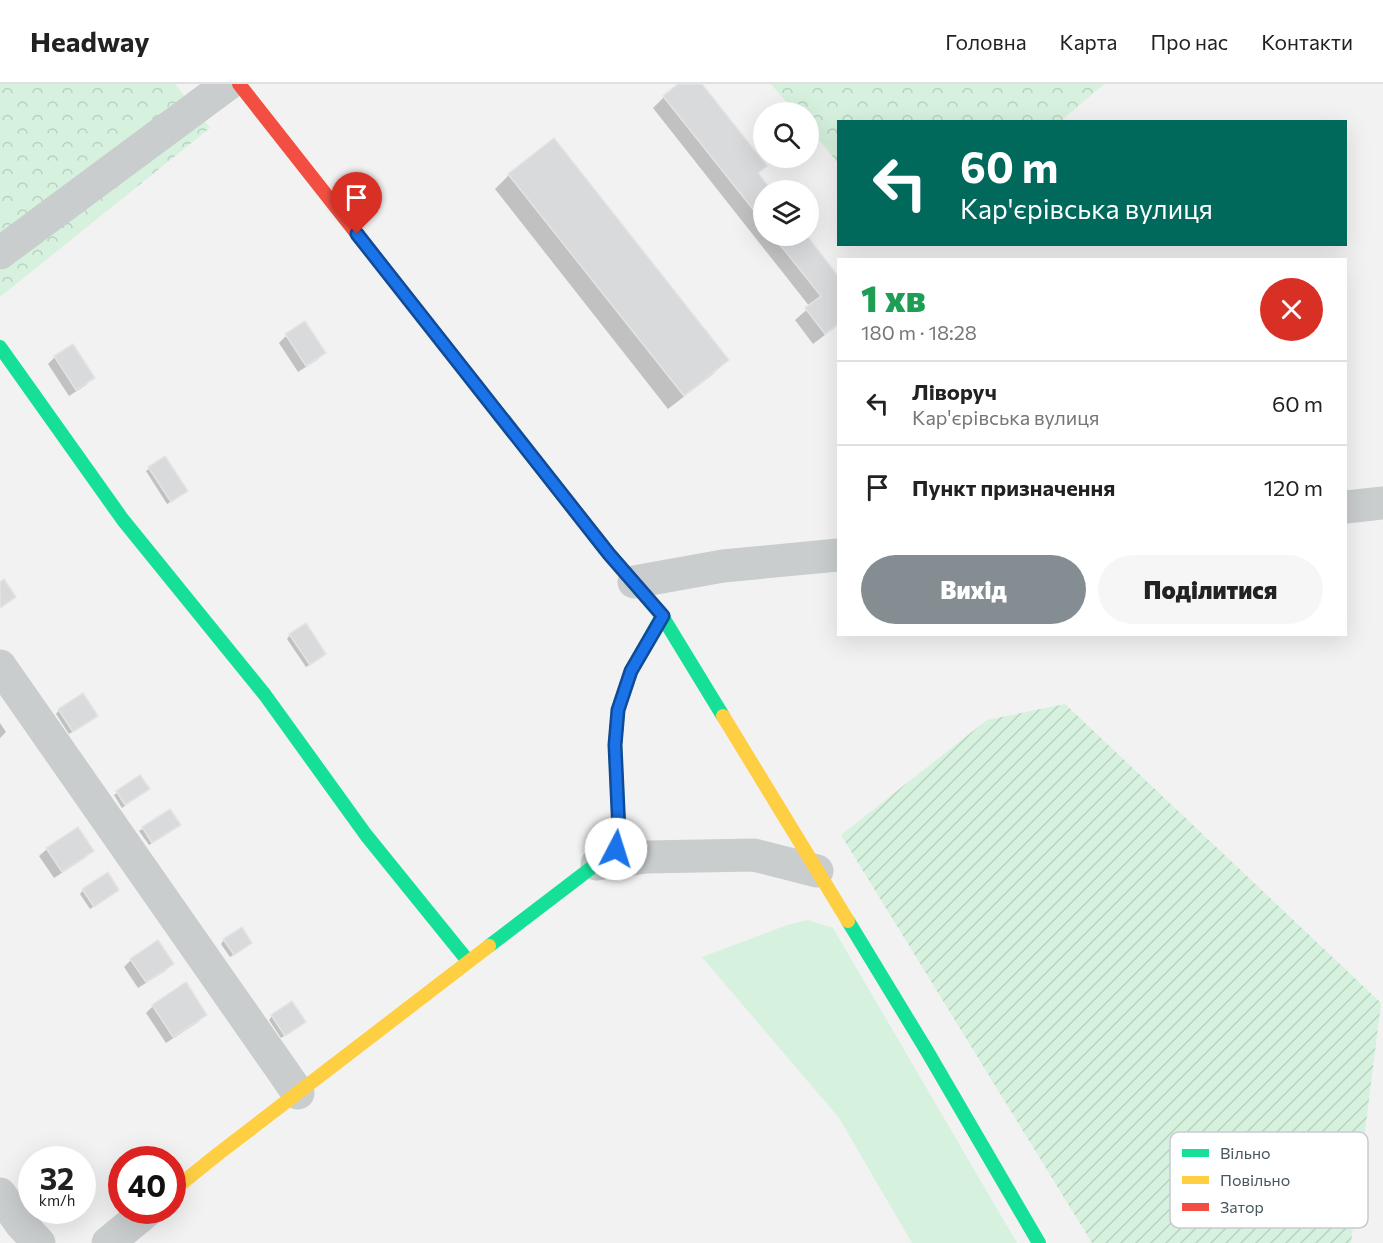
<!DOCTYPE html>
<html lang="uk">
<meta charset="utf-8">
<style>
:root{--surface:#fff;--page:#f6f6f6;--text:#222;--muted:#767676;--line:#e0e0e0;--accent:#848d92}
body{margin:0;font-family:Commissioner,sans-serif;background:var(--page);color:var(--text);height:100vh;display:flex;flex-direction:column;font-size:22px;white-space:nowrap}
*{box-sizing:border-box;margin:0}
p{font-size:20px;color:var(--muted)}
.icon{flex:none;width:33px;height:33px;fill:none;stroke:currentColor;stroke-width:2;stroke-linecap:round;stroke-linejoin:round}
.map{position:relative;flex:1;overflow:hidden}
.details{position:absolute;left:837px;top:174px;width:510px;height:378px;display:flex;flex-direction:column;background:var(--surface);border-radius:0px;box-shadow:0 6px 24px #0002}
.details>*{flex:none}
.top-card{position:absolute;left:837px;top:36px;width:510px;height:126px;border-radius:0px;box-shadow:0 6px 24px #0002;background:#00695c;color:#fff;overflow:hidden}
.tools{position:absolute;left:753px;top:18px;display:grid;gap:12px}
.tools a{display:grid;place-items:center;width:66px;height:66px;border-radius:50%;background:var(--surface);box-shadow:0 6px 24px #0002;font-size:30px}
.speed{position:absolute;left:18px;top:1062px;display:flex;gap:12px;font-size:30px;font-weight:700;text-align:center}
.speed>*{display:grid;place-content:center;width:78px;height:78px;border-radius:50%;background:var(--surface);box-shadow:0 6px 24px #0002;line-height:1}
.speed small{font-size:15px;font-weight:400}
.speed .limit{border:9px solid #d22;background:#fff;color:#111}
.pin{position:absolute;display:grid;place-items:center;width:51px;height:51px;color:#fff;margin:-62px -26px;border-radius:50% 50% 50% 0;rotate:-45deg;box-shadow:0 0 6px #0007}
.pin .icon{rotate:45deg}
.me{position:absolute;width:66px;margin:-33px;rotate:5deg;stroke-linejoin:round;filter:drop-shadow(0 0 4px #0008)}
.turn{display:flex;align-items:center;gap:21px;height:126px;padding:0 24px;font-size:27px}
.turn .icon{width:78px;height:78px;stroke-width:2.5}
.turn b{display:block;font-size:42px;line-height:51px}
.round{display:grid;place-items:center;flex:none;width:63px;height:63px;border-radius:32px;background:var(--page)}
.overview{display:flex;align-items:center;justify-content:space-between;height:102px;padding:0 24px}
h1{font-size:36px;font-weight:800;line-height:45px;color:#1e9e55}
.button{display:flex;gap:12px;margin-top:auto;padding:12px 24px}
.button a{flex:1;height:69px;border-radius:36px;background:var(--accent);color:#fff;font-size:24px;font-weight:800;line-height:69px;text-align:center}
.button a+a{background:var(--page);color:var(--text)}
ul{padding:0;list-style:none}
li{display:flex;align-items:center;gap:18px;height:84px;padding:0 24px;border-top:2px solid var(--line)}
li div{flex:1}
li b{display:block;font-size:22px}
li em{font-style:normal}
header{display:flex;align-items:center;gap:36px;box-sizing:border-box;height:84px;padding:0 30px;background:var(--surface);border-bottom:2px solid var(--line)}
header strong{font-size:28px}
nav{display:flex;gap:33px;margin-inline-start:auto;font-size:21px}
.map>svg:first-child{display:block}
.grass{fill:#d6f1de}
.forest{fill:url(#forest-crowns)}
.garden{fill:url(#garden-furrows)}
.shadow{fill:#0003}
.building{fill:#d8dadb;stroke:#e4e4e5;stroke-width:1.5}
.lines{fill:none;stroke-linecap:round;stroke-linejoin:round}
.street{stroke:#c9cdce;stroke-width:33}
.fast{stroke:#16e098;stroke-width:14}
.slow{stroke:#ffcf43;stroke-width:14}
.jam{stroke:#f24e42;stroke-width:14}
.route-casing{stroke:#114b97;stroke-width:15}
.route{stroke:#1a73e8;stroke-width:10}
.key{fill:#fff;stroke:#c8cccf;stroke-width:1.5}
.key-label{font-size:16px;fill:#48565f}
</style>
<header>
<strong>Headway</strong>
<nav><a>Головна</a><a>Карта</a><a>Про нас</a><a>Контакти</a></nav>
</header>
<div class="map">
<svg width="1383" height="1159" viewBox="0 0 1383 1159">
<defs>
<pattern id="forest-crowns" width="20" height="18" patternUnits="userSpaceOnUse" patternTransform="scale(1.5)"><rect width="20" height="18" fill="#d6f1de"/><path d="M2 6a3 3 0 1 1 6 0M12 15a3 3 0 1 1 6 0" fill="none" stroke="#b9d1c1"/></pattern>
<pattern id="garden-furrows" width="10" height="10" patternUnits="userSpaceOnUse" patternTransform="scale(1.5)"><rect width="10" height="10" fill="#d6f1de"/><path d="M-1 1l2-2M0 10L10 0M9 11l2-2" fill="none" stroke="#b9d1c1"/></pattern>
</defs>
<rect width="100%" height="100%" fill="#f2f2f2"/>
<path class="grass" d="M808,836L833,844L1017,1159H912L839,1034L702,873L787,841Z"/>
<g class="forest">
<path d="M0,0H175L210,44L0,213Z"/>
<path d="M771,0H1104L1061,37L838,38V79L809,44L808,28H795Z"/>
</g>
<path class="garden" d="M1065,620L1381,919L1351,1159H1092L841,751L987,636Z"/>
<g class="shadow">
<path d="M681,0H700L756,90L769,106H764V152H805L838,194V197L836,199L838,202V241L813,260L795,236L810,223L653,24L664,13Z"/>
<path d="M509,91L727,276L712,291L668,325L495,105Z"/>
<path d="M286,252L324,269L317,276L298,288L279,259Z"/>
<path d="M55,273L93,294L86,301L69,312L48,280Z"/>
<path d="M165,374L183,410L167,420L146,387Z"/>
<path d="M290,551L321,573L306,583L287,555Z"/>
<path d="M59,626L93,635L69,650L56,630Z"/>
<path d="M0,639L6,648L0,654Z"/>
<path d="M140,693L148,705L122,724L114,711Z"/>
<path d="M170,727L176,744L149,761L139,747Z"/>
<path d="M47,765L92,767L85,774L54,794L39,772Z"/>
<path d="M83,806L114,809L90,825L80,810Z"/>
<path d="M224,856L247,862L230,873L221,860Z"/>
<path d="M131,876L172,880L165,887L138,904L124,883Z"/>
<path d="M153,922L205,931L198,938L166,959L146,929Z"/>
<path d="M272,932L305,938L281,954L269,936Z"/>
</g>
<g class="building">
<path d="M678,0H702L767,82L758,89L771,106H764V139L663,12Z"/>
<path d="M554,54L729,276L684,312L508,90Z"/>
<path d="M773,152H807L838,192V240L825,250L805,224L821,212Z"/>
<path d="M305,237L326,269L306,282L285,250Z"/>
<path d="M73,260L95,294L76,306L54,272Z"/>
<path d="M165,372L188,407L171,418L148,383Z"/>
<path d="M4,495L16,513L0,524V498Z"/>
<path d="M306,539L326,570L310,581L289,550Z"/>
<path d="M83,609L98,632L73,648L58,625Z"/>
<path d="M140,691L150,705L125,721L116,707Z"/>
<path d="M170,725L181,741L152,759L142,743Z"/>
<path d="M78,743L94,767L62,788L46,764Z"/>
<path d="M108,788L119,806L94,823L82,805Z"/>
<path d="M242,843L252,859L234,871L223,855Z"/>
<path d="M158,856L174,880L146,898L130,875Z"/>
<path d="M186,898L207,931L173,953L152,921Z"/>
<path d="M292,917L306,938L285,952L271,931Z"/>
</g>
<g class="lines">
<g class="street">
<path d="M0,169L228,0"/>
<path d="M1346,423L1383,419"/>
<path d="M634,498L723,482L838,471"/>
<path d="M0,582L298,1009"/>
<path d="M597,780L646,773L754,771L817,787"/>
<path d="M0,1110L21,1140L39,1159"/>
<path d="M108,1159L148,1126"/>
</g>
<g class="fast">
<path d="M431,244L609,470L662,532L723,632"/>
<path d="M0,263L123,436L265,611L366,751L468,877"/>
<path d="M848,837L927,967L1039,1159"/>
<path d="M489,862L616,765L619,748L615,661L618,626L631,587L662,532"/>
</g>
<g class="slow">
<path d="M723,632L848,837"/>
<path d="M172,1107L218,1070L489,862"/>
</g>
<path class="jam" d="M239,0L431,244"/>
</g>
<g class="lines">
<defs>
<path id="route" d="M357,150L609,470L663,532L631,587L618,626L615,661L619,748L616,765"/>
</defs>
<use href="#route" class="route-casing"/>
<use href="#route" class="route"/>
</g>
<rect x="1170" y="1048" width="198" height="96" rx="9" class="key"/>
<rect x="1182" y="1065" width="27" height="8" fill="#16e098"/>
<rect x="1182" y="1092" width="27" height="8" fill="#ffcf43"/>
<rect x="1182" y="1119" width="27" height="8" fill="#f24e42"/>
<g class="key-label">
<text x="1220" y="1075">Вільно</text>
<text x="1220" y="1102">Повільно</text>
<text x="1220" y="1129">Затор</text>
</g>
</svg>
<div class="tools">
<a><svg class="icon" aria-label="search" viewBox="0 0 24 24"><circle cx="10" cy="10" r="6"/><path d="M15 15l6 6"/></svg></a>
<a><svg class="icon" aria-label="layers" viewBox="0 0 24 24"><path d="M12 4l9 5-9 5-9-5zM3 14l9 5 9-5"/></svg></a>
</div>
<div class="speed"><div>32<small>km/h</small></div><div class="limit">40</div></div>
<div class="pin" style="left:357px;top:150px;background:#d93025"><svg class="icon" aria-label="arrive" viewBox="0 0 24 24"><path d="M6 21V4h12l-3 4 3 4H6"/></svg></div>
<svg class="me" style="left:616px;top:765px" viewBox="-20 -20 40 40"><circle r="19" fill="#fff"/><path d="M0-13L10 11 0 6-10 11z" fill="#1a73e8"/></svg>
<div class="top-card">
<div class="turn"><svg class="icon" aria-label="left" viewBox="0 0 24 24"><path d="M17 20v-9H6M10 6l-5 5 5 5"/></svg><div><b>60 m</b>Кар'єрівська вулиця</div></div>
</div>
<section class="details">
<div class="overview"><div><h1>1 хв</h1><p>180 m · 18:28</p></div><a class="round" style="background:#d93025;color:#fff"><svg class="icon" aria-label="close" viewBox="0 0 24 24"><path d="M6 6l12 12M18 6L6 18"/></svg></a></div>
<ul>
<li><svg class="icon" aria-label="left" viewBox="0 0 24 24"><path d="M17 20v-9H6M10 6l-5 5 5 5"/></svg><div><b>Ліворуч</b><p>Кар'єрівська вулиця</p></div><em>60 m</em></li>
<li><svg class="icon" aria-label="arrive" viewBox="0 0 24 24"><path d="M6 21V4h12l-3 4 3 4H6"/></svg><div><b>Пункт призначення</b></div><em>120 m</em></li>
</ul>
<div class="button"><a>Вихід</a><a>Поділитися</a></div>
</section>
</div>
